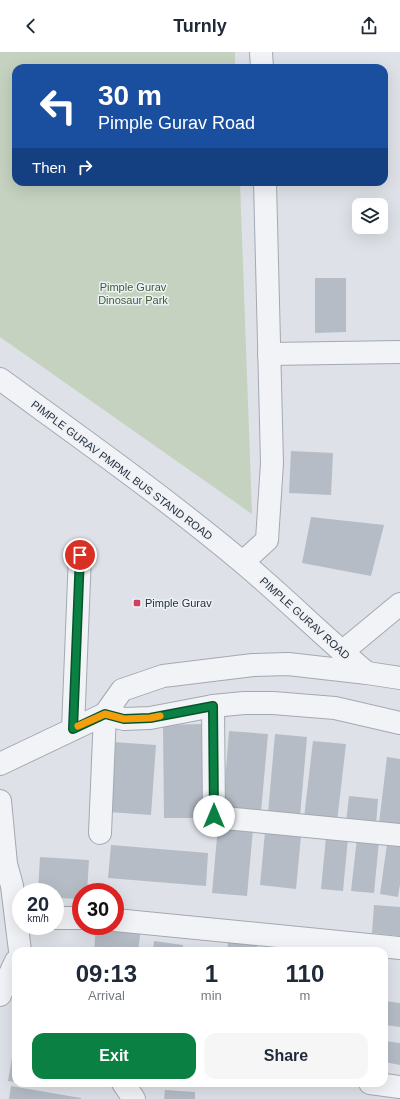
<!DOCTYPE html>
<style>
:root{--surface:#fff;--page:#f6f6f7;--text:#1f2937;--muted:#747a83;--accent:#0b8043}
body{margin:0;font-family:Helvetica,sans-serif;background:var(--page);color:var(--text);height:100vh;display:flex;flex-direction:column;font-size:15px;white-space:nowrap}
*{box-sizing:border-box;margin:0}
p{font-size:13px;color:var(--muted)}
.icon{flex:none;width:22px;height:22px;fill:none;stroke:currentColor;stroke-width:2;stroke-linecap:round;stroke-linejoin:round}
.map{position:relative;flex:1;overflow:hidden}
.details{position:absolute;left:12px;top:895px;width:376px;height:140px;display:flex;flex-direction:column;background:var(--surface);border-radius:12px;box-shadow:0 4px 16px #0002}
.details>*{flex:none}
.top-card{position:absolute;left:12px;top:12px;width:376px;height:122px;border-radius:12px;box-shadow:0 4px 16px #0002;background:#1a4fa0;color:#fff;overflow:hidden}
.tools{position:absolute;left:352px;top:146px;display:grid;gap:8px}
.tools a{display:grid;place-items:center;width:36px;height:36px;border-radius:8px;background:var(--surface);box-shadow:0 4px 16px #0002;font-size:20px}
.speed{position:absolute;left:12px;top:831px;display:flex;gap:8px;font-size:20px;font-weight:700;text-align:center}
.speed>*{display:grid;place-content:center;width:52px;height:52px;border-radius:50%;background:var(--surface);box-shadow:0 4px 16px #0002;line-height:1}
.speed small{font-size:10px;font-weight:400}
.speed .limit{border:6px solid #d22;background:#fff;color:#111}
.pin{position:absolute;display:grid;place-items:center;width:34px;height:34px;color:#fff;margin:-17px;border:2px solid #fff;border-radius:50%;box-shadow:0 1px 4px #0007}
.me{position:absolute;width:44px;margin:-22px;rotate:0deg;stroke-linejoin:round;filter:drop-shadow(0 0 3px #0008)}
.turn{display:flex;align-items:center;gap:14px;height:84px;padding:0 20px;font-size:18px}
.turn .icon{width:52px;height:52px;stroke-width:2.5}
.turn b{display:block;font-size:28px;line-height:34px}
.then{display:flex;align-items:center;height:38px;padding:0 20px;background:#0003;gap:8px;font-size:15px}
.eta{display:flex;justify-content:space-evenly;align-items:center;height:68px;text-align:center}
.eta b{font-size:24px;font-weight:800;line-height:28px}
.action{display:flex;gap:8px;margin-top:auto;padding:8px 20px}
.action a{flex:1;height:46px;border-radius:12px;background:var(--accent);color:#fff;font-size:16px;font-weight:800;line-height:46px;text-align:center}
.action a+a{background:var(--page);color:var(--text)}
header{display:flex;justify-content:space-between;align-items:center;height:52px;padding:0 20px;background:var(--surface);font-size:18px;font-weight:800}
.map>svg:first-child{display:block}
.green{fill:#c5d2bf}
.building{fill:#b5bcc5}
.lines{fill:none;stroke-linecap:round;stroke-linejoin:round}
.minor-casing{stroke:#a3a9b2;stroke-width:24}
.minor{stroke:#f1f3f6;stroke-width:22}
.route-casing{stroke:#07532c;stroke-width:10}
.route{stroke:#0b8043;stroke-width:7}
.slow{stroke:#f59e0b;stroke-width:7}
.poi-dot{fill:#cf415c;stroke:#edf1f5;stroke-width:1.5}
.labels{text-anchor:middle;stroke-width:3;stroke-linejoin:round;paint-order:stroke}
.park-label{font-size:11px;fill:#3d5b34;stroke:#edf1f5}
.street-label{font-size:11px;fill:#27313f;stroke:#edf1f5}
.poi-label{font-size:11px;fill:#27313f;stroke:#edf1f5;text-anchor:start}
</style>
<header><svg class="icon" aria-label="back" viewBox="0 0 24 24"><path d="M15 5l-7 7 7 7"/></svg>Turnly<svg class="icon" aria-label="share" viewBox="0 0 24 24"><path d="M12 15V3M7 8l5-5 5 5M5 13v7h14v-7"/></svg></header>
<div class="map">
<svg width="400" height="1047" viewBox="0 0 400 1047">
<rect width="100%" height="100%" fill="#dee2e8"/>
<path class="green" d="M0,0H235V16H16V130H240L252,462L0,285Z"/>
<g class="building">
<path d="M315,226H346V280L315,281Z"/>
<path d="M291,399L333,401L331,443L289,441Z"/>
<path d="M311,465L384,473L371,524L302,511Z"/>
<path d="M202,672L203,766H164L163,673Z"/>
<path d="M229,679L268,682L261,760L223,756Z"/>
<path d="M275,682L307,685L300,764L268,761Z"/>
<path d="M313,689L346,692L337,770L304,766Z"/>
<path d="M113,690L156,693L151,763L108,760Z"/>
<path d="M387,705L400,707V774L379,771Z"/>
<path d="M349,744L378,747L376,773L346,770Z"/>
<path d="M218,774L253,777L247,844L212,841Z"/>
<path d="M265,780L301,784L296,837L260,833Z"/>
<path d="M326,785L348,786L343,839L321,837Z"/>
<path d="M357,786L379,789L374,841L351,839Z"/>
<path d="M387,792L400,794V832L398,845L380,842Z"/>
<path d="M111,793L208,801L206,834L108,826Z"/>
<path d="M40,805L89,808L87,840H81V847L55,846V840H38Z"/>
<path d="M374,853L400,855V884L372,881Z"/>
<path d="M96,874H111L141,877L138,899H94Z"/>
<path d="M154,889L183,893V899H153Z"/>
<path d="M228,890L257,893V899H227Z"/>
<path d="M384,949L400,951V975L384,973Z"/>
<path d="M15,981H16V991H13Z"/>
<path d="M384,989L400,991V1013L384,1010Z"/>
<path d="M14,995L16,996V1030L8,1029Z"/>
<path d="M23,1031H34V1034Z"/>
<path d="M11,1034L81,1046V1047H9Z"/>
<path d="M165,1038L195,1040V1047H164Z"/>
</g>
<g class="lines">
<defs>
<g id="minor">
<path d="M261,0L262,16"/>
<path d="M269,302L400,300"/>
<path d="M0,327C81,386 163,444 241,509C284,545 324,585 367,621"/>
<path d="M243,510L267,488L272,411L265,130"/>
<path d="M342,600L400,552"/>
<path d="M213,654L214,765L400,783"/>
<path d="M105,662L124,667L150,666L213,654L244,651H273L335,656L400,671"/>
<path d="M73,677L80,503"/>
<path d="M0,712L105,662L122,638L163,624L253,613L288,612L367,621L400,626"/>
<path d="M0,749L6,812L12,834L20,899"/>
<path d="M100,781L105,662"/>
<path d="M55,866H81"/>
<path d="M115,868L400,896"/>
<path d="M0,943L16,909"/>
<path d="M123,1031L134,1047"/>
<path d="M370,1031L400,1035"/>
</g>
</defs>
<use href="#minor" class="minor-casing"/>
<use href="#minor" class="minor"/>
</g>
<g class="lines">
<defs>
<path id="route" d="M80,503L73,677L105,662L124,667L150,666L213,654L214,764"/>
</defs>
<use href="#route" class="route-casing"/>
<use href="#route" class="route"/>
<path class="slow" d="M78,674L105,662L124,667L150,666L160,664"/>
</g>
<rect class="poi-dot" x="133" y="547" width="8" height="8" rx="2"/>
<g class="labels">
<g class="park-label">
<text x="133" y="239">Pimple Gurav<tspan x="133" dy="13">Dinosaur Park</tspan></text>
</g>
<g class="street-label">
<text transform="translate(122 418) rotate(37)" y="4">PIMPLE GURAV PMPML BUS STAND ROAD</text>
<text transform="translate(305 566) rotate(42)" y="4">PIMPLE GURAV ROAD</text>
</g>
<g class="poi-label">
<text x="145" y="555">Pimple Gurav</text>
</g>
</g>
</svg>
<div class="tools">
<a><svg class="icon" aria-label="layers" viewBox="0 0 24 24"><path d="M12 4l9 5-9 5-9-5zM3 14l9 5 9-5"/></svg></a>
</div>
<div class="speed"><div>20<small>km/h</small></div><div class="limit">30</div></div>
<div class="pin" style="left:80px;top:503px;background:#d93025"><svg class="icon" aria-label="arrive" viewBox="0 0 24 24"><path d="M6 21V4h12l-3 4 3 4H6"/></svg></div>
<svg class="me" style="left:214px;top:764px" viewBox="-20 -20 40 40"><circle r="19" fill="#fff"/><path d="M0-13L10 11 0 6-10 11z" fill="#0b8043"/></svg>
<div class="top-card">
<div class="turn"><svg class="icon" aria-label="left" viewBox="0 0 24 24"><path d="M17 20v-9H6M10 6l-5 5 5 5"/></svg><div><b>30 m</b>Pimple Gurav Road</div></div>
<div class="then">Then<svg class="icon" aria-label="right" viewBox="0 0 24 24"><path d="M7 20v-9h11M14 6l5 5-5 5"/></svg></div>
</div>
<section class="details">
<div class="eta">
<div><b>09:13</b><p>Arrival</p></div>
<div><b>1</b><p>min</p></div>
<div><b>110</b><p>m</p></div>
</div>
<div class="action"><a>Exit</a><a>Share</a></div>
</section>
</div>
